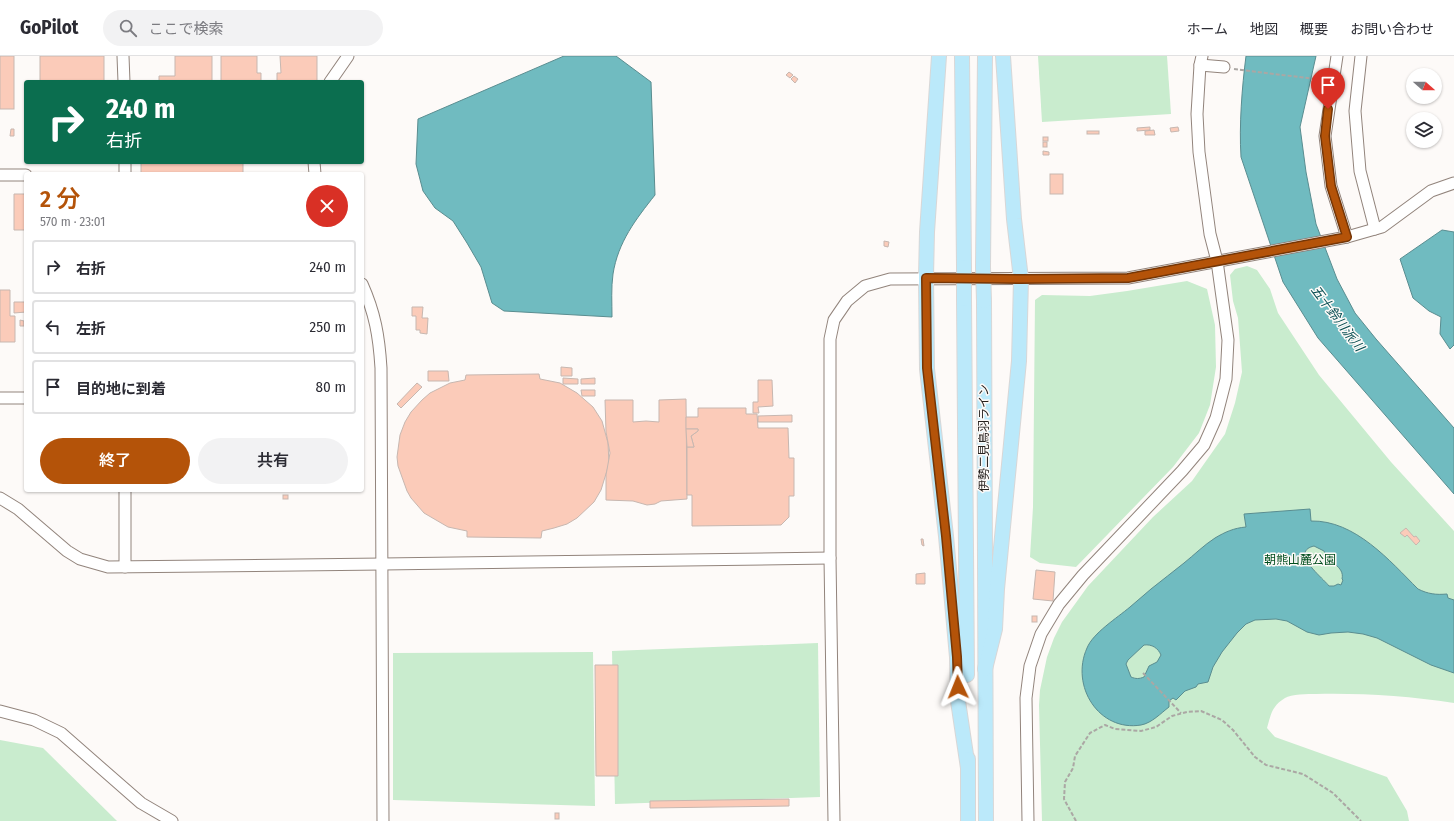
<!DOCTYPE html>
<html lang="ja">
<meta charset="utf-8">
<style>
:root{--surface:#fff;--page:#f2f2f3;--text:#2b2b33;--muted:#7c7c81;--line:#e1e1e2;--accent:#b45309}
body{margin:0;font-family:"Fira Sans Condensed","Noto Sans JP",sans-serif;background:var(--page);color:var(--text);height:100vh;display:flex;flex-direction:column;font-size:15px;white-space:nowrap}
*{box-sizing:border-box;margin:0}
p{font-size:13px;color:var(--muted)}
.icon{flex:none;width:22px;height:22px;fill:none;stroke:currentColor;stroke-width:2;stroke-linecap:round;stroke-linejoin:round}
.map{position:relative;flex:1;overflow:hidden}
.details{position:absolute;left:24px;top:116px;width:340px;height:320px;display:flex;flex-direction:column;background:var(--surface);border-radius:4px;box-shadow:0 1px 3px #0004}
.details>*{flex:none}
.guide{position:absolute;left:24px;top:24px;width:340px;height:84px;border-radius:4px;box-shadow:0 1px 3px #0004;background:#0b6e4f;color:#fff;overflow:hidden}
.needle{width:26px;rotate:111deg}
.fabs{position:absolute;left:1406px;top:12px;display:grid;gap:8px}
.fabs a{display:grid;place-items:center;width:36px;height:36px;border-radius:50%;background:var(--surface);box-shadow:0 1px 3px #0004;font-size:20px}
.pin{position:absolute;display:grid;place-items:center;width:34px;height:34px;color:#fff;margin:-41px -17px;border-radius:50% 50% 50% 0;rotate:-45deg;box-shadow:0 0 4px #0007}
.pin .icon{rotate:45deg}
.me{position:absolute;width:44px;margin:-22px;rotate:358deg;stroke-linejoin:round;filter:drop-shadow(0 0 3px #0008)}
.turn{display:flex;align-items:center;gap:14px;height:84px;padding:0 16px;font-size:18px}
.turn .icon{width:52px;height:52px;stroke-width:2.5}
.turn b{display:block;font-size:28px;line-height:34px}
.round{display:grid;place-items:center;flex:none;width:42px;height:42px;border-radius:21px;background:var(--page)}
.head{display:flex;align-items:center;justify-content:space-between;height:68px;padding:0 16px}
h1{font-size:24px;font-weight:600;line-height:30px;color:var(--accent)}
.button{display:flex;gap:8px;margin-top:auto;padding:8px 16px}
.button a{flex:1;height:46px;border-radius:24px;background:var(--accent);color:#fff;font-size:16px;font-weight:600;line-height:46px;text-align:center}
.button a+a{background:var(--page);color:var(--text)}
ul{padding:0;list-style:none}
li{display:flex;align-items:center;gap:12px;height:54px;margin:0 8px 6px;padding:0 8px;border:2px solid var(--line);border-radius:4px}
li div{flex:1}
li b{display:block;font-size:15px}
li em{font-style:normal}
header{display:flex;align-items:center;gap:24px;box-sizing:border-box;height:56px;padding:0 20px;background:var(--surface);border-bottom:1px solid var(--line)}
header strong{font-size:19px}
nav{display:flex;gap:22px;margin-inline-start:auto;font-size:14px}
.search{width:280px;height:36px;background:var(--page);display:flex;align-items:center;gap:10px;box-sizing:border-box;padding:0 14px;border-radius:22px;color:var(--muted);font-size:15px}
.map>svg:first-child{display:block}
.green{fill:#c9ecce}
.water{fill:#70bbc0;stroke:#5a8d90;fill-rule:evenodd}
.building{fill:#fbcbb9;stroke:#c7b7b0}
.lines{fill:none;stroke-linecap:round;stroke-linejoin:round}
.minor-casing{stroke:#92847c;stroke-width:13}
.major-casing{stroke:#d8d7d7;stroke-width:16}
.path{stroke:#aba7a4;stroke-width:2;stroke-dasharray:4 2;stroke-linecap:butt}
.minor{stroke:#fff;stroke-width:11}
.major{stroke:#bbe9fa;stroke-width:14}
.major-bridge-casing{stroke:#d8d7d7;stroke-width:16;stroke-linecap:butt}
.major-bridge{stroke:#bbe9fa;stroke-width:14}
.route-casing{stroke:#753606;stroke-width:10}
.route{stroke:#b45309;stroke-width:7}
.labels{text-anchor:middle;stroke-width:3;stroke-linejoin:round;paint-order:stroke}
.street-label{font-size:12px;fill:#27221f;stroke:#fdfaf8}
.park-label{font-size:12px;fill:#004d1d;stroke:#fdfaf8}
.water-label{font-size:13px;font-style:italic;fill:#064d51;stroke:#fdfaf8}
</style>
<header>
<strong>GoPilot</strong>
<div class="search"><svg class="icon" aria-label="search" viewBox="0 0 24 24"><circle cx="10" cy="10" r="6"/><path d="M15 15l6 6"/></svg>ここで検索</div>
<nav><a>ホーム</a><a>地図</a><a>概要</a><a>お問い合わせ</a></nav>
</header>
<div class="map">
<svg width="1454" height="765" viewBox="0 0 1454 765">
<rect width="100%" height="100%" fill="#fdfaf8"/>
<g class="green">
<path d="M1038,0H1167L1171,58L1042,66Z"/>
<path d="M1247,210L1257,214L1270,233L1278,257L1319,319L1391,406L1454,475V647C1408,640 1362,637 1316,638C1308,638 1291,638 1285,642C1272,650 1271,658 1267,672L1275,681L1387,721L1407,755L1409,765H1042L1039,649L1040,634L1047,601L1054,582L1062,566L1088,530L1153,461L1192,425L1225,378L1235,347L1242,316L1238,262L1233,245L1230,219L1235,213Z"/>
<path d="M1187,225L1207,233L1215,269L1216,311L1210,349L1199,377L1173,411L1076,511L1040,507L1030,501L1033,451L1035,244L1042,239L1090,240L1127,235Z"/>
<path d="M818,587L820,741L615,748L612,595Z"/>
<path d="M593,596L595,750L393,744V597Z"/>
<path d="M0,684L43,692L117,765H0Z"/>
</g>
<g class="water">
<path d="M564,0H616L651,26L655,139C636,163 618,186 613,218C611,232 612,247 612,261L504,255L492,247L481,211L467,187L453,165L435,152L423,135L416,108L418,63Z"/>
<path d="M1246,0H1316L1300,71L1306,116L1316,168L1337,223L1355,257L1376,283L1454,372V438L1318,282L1283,226L1241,101C1239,69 1242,31 1246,0Z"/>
<path d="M1442,174L1454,176V289L1450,293L1440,278L1441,261L1429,255L1413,242L1400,203Z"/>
<path d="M1310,453L1311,465C1355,464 1390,505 1418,533C1428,538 1436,539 1447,538L1448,542L1454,544V617L1431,609L1377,582L1363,578L1348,576L1331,577L1319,579L1307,576L1287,565L1276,563L1255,564L1246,568L1237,577L1222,596L1213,611L1208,626L1198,628L1196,631L1185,635L1176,644L1173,642L1169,645V651C1161,657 1152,667 1141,669C1099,676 1070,630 1087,592C1093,577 1117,562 1130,551C1137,545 1144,539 1151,533C1162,524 1173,516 1184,507C1194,499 1204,489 1215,482C1225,476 1234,472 1246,471L1244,458ZM1314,490L1324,495C1328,507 1345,510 1342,523L1343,524L1341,529L1338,528L1334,530H1329C1323,522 1289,496 1314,490ZM1144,589C1152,588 1158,592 1161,599L1157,606L1149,610L1144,621C1139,623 1136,623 1131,621L1126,608L1128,604Z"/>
</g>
<g class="building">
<rect x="0" y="0" width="14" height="53"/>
<rect x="40" y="0" width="64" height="26"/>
<path d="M175,0H212V26H159V20H175Z"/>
<path d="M221,0H257V17H261V26H221Z"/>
<path d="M280,0H317V26H277V17H281Z"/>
<path d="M789,16L793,19L790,22L786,19Z"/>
<path d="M794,20L798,23L795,27L791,23Z"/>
<path d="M1150,71V74L1137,75V72Z"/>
<path d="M1178,71L1179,75L1171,76L1170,72Z"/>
<path d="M11,73H14V80H10Z"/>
<path d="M1154,74L1155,79H1145V75Z"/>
<rect x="1087" y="75" width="12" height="3"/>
<rect x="1043" y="81" width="5" height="4"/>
<rect x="1043" y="86" width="4" height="5"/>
<path d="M1043,95L1049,96V99H1043Z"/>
<rect x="141" y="106" width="102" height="12"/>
<rect x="1050" y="118" width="13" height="20"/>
<path d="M25,131H26V181V174H14V138H25Z"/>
<path d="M884,185L889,186L888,191L884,190Z"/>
<path d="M0,234H10V260H15V286H0Z"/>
<path d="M14,246H26V256L14,257Z"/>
<path d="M412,251H423L422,262H428L427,278L420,277V274H416V260H412Z"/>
<path d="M20,264L24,265V270H20Z"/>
<path d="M561,311L572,312V320H561Z"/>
<path d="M428,315H448L449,325H428Z"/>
<path d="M539,318L540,323L560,327L577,337L593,351L602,365L608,387L609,408L601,434L594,446L577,462L567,468L554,472L542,475L541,482L467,481V475L448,471L424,457L411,442L407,435L398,410L397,401L400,379L405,366L411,356L422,344L430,337L450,327L465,324L466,319Z"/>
<path d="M563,322L578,323V328H563Z"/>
<path d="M595,322V328H581V323Z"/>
<path d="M758,324H772L773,350L758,351L759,357H753V346H758Z"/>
<path d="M417,327L422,331L401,352L397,348Z"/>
<path d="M581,334H595V340H582Z"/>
<path d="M686,343L687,443L661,445L655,448L647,449L633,445L606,444V419L610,397L606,376L605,344H633V366L646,365L659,366V344Z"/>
<path d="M698,352H746V358H757L758,372H788L789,402H794V440H789V461L781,469L692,470V439H687V391H694L691,380L698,375V373H686V361H698Z"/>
<path d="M792,359V366H758V360Z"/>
<path d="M686,373H698V375L691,380L694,391H687Z"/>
<rect x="283" y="439" width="5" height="4"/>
<path d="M1406,472L1414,481L1416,480L1420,485L1416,489L1407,479L1405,481L1400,477Z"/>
<path d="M921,483H923L924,490L922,489Z"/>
<path d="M1036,514L1055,516L1053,545L1033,543Z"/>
<path d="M925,517V528H916V518Z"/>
<rect x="1032" y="560" width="5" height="6"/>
<path d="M595,609H618V720H596Z"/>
<path d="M789,743V750L650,752V745Z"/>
<rect x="555" y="757" width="4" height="6"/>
</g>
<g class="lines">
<defs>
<g id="minor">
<path d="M123,0L124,26"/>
<path d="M1337,0L1325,80L1331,130L1347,181"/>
<path d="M1361,0L1355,55L1360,115L1375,173"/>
<path d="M1200,9L1224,11"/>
<path d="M330,26L348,0"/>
<path d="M125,106V118"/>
<path d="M314,106L315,118"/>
<path d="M0,119H26"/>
<path d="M362,228C375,257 379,280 381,312L383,765"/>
<path d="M0,342H26"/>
<path d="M0,442L18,453L67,495L80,503L108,511L383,508L830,502"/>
<path d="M125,511V434"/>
<path d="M0,655L34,664L61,677L141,747L172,765"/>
<path d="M834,765L830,502V283L834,264L847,245L865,230L890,223L1128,222L1347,181L1382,171L1431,135L1454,127"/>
<path d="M1028,765L1026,642L1030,610L1041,578L1059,548L1083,519L1182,415L1204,389L1216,362L1226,323L1228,284L1217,205L1210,178L1199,96L1197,58L1200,9L1202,0"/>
</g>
<g id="major">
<path d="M939,0L927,176L926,221L927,313L946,480L957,601L958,645L968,712"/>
<path d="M962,0L964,211"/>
<path d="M983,211L985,0"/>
<path d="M964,243L967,619"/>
<path d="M984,245L986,765"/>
<path d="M985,613L995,573L997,533L1019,305L1021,223L1014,163L1003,0"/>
<path d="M968,703V765"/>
</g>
</defs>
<use href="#minor" class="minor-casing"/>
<use href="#major" class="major-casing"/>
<g class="path">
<path d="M1234,13L1323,24"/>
<path d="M1143,617L1181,657"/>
<path d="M1076,765L1064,743L1065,726L1073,712L1075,700L1090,677L1105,669L1115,673L1141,675L1156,671L1172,660L1187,656L1201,655L1222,664L1233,674L1255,701L1266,709L1303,718L1333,737L1361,765"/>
</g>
<use href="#minor" class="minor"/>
<use href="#major" class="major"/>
<defs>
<g id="major-bridge">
<path d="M964,211V243"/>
<path d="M983,211L984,245"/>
</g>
</defs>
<use href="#major-bridge" class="major-bridge-casing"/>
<use href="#major-bridge" class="major-bridge"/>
</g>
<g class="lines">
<defs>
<path id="route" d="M958,631L957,601L946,480L927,312L926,222L1021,223L1128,222L1347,181L1331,130L1325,80L1328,53"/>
</defs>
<use href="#route" class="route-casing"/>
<use href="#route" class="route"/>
</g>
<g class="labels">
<g class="street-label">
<text transform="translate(984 382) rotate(-90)" y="4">伊勢二見鳥羽ライン</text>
</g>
<g class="park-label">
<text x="1300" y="508">朝熊山麓公園</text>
</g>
<g class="water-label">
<text transform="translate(1338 262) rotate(53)" y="5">五十鈴川派川</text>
</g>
</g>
</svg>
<div class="fabs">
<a><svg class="needle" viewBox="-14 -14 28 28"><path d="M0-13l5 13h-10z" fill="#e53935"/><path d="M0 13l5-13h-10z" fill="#7c7c81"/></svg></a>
<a><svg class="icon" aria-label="layers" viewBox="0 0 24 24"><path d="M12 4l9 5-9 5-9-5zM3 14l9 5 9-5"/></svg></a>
</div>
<div class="pin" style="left:1328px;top:53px;background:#d93025"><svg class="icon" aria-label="arrive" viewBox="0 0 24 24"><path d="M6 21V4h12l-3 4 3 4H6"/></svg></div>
<svg class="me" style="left:958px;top:631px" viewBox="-20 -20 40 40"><path d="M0-17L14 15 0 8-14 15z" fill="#b45309" stroke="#fff" stroke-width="4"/></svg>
<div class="guide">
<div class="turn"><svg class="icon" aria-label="right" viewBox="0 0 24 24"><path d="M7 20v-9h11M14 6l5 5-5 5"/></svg><div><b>240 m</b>右折</div></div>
</div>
<section class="details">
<div class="head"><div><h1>2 分</h1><p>570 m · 23:01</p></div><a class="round" style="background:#d93025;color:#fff"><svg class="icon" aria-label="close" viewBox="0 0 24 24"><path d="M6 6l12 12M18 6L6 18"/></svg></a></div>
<ul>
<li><svg class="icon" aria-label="right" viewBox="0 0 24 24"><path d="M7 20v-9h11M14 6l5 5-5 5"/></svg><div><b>右折</b></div><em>240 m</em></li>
<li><svg class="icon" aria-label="left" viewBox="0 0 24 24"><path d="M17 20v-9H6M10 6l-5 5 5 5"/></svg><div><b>左折</b></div><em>250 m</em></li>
<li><svg class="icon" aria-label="arrive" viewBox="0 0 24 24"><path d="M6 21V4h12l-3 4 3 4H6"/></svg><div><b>目的地に到着</b></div><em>80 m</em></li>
</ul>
<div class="button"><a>終了</a><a>共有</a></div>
</section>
</div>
